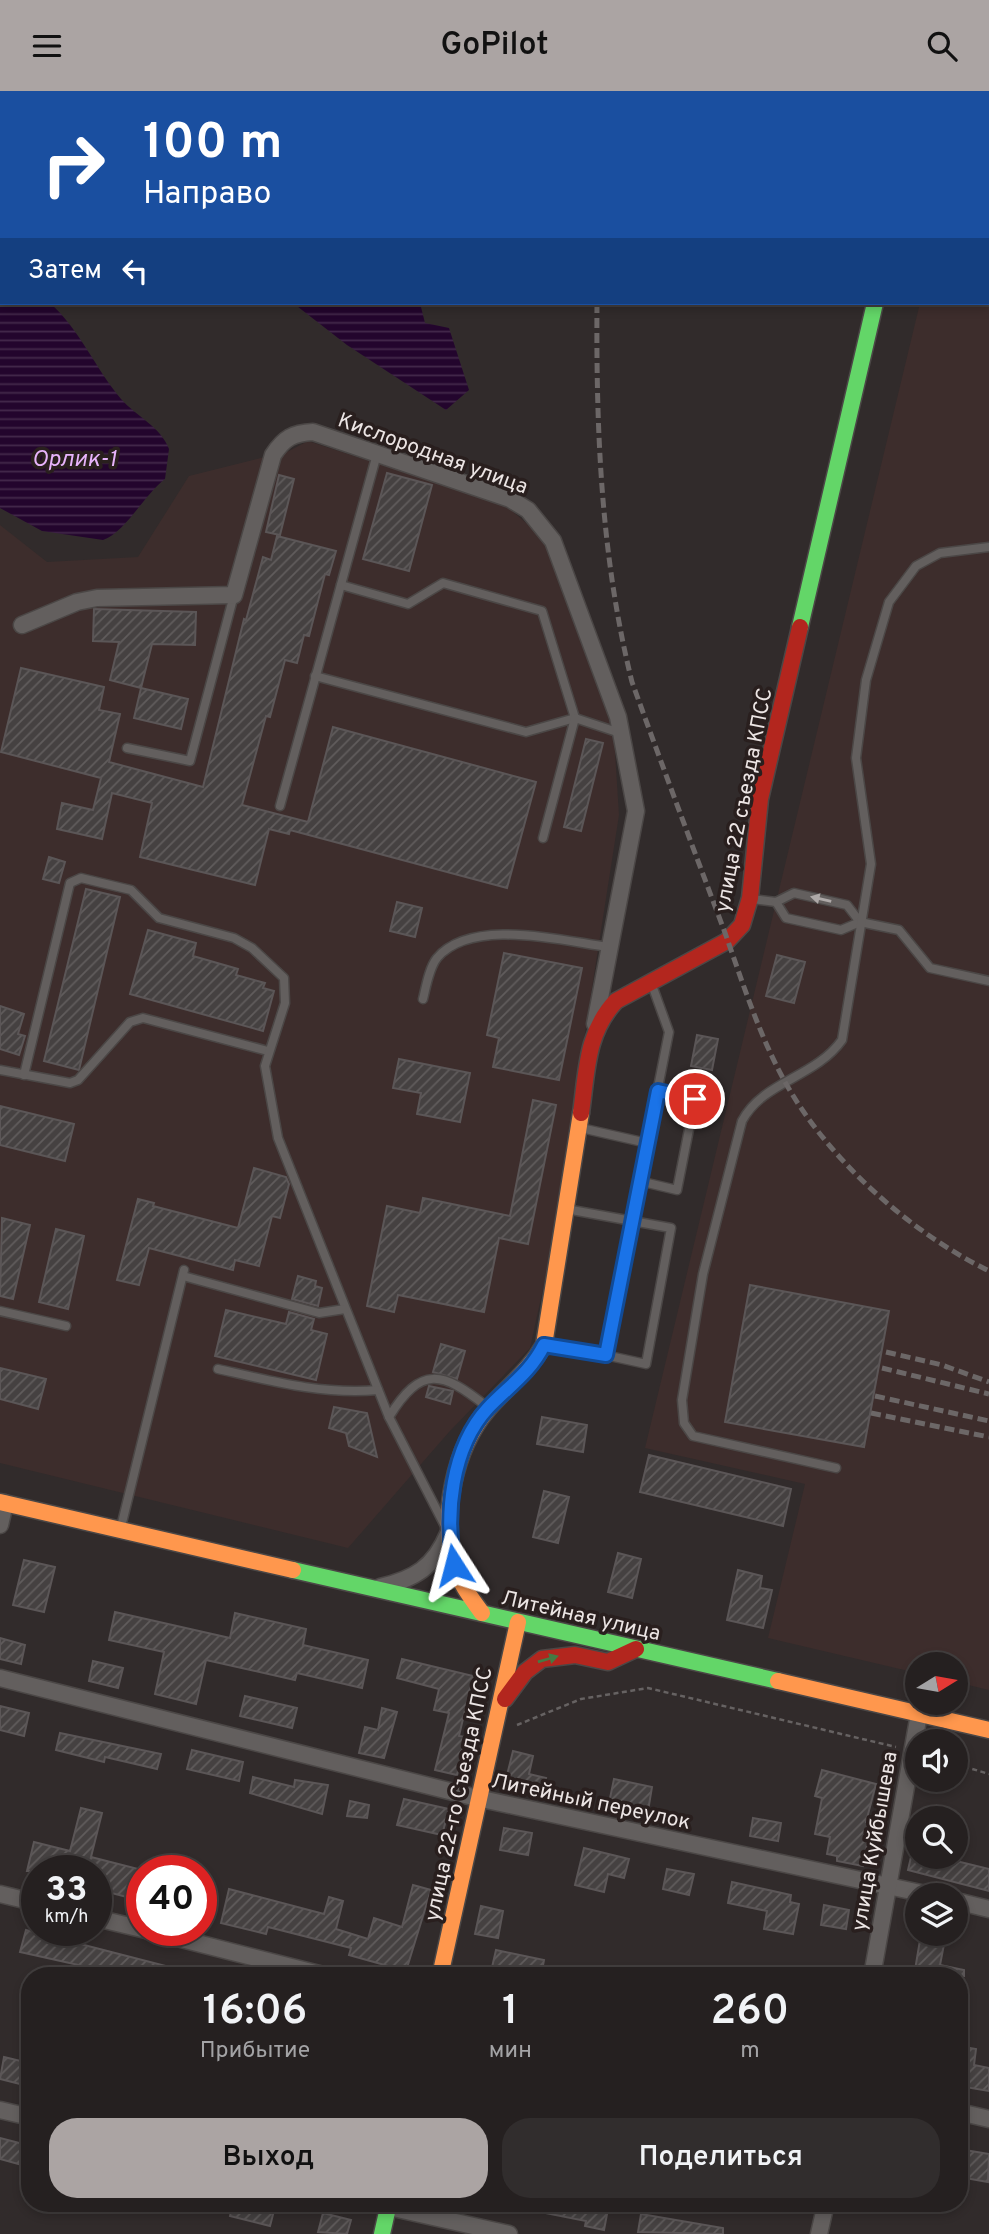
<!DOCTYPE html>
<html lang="ru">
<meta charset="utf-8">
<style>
:root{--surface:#252020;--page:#312d2d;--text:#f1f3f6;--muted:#a3a3a5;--line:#423e3e;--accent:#aba4a3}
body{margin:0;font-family:Overpass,sans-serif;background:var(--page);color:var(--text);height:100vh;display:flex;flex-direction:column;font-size:26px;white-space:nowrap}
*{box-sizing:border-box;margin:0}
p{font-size:23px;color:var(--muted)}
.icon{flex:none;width:38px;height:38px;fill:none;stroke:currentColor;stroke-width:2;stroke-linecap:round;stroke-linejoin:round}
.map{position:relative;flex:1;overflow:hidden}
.sheet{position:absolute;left:21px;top:1876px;width:947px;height:245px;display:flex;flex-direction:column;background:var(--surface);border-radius:28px;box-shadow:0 4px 10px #0003,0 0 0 2px var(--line)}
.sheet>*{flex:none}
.top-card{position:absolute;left:0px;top:0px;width:990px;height:214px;box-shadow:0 4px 10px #0003,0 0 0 2px var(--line);background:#1a4fa0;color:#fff;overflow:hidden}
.needle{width:46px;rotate:79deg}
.controls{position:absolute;left:905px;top:1561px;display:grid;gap:14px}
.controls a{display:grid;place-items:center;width:63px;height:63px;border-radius:50%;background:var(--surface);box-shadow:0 4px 10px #0003,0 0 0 2px var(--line);font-size:35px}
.speed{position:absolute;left:21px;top:1764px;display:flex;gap:14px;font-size:35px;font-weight:700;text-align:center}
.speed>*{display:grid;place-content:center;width:91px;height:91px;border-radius:50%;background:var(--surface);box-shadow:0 4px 10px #0003,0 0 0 2px var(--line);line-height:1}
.speed small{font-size:18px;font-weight:400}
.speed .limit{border:10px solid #d22;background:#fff;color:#111}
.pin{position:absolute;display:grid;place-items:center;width:60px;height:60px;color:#fff;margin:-30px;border:4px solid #fff;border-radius:50%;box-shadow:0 2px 7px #0007}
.me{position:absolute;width:77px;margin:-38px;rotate:351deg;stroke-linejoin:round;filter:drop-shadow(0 0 5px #0008)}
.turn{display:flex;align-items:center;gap:24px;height:147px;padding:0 28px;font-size:32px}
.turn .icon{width:91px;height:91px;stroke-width:2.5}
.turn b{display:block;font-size:49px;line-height:60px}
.then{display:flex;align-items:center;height:66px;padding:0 28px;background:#0003;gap:14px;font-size:26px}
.eta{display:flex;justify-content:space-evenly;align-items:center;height:119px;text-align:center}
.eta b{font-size:42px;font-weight:600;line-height:49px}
.action{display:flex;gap:14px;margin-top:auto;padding:14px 28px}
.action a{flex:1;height:80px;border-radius:28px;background:var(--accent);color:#111;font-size:28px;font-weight:600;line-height:80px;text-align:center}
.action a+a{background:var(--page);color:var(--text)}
header{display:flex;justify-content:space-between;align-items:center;height:91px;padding:0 28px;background:var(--accent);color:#111;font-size:32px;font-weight:600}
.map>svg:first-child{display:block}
.built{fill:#3d2d2c}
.water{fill:url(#water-rules)}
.building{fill:url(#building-hatch);stroke:#5b5657;stroke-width:2}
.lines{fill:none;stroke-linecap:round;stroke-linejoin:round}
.lane-casing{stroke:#4b4746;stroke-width:11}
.street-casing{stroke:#4b4746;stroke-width:19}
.fast-casing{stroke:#4b4746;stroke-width:19}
.slow-casing{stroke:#4b4746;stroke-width:19}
.jam-casing{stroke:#4b4746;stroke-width:19}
.path{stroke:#666262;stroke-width:2.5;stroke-dasharray:5 3.5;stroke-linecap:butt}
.lane{stroke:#635f5e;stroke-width:8}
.street{stroke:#635f5e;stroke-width:16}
.fast{stroke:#63d668;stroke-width:16}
.slow{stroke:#ff974d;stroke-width:16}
.jam{stroke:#b3261e;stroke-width:16}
.rail{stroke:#6c6767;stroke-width:5;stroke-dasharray:10 5;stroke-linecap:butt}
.oneway{fill:#aea9a8}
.oneway2{fill:#467a43}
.route-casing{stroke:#114b97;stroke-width:18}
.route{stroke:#1a73e8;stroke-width:12}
.labels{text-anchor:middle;stroke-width:7;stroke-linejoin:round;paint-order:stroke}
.street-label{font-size:21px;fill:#ece5e4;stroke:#291f1e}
.water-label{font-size:23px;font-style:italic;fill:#e7b3fb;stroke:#291f1e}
</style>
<header><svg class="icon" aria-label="menu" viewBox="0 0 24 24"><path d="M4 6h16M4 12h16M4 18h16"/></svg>GoPilot<svg class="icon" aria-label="search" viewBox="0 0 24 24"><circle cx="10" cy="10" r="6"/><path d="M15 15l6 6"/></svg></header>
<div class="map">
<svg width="989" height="2143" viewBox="0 0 989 2143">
<defs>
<pattern id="water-rules" width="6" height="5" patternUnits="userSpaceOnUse" patternTransform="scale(1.75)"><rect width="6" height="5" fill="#23052d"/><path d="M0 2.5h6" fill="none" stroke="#43294b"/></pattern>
<pattern id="building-hatch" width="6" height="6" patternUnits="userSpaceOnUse" patternTransform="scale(1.75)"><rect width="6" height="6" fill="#454141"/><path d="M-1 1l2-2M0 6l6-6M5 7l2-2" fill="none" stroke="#605c5c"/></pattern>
</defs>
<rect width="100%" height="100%" fill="#312b2b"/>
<g class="built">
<path d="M971,0H989V1599L956,1591V1573H917V1582L768,1547L805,1393L645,1357L920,212H989V2Z"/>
<path d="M308,350L505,414L545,448L613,630L619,724L550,1166L530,1257L449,1341L348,1457L0,1372V434L47,471L138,466L189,385L289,360Z"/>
</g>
<g class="water">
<path d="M0,0H453L2,2L0,105Z"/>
<path d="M0,147L2,212H50C80,239 95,277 121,308C136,325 161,336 169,358L165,388C143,405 125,442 103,449L42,440L0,417Z"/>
<path d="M293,212H420L425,232L449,237L469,299L446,319L347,254Z"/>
</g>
<g class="building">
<path d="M387,382L432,394L409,480L363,468Z"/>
<path d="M279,384L294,388L280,444L266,441Z"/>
<path d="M277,445L336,460L329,484L325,483L309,545L304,544L297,572L285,569L270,626L266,625L242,714L308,731L333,636L536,691L507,797L290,739L289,743L269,738L255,794L140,766L152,712L112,702L102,748L57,738L62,712L93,719L101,687L1,661L21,577L104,596L99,619L120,623L109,671L203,696L244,528L246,529L263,466L271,469Z"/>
<path d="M94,518L196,521L195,554L152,553L141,597L110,589L119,551L93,550Z"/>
<path d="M141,597L188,608L181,638L134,627Z"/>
<path d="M586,648L603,652L581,740L564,736Z"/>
<path d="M49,766L65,771L59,792L43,788Z"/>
<path d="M86,798L120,806L79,979L44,970Z"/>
<path d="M397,811L422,817L415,846L390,840Z"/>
<path d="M148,839L196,852L193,865L238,878L236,884L265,892L263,897L274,900L263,940L130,903Z"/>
<path d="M504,862L582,877L559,989L493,976L499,947L487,944Z"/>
<path d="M777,864L805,871L794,912L766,905Z"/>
<path d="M0,915L24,923L18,943L25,945L19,964L0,958Z"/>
<path d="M697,944L718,948L712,979L691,975Z"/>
<path d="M399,968L470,982L460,1031L417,1023L421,1002L393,997Z"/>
<path d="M533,1009L556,1014L528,1153L499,1147L484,1221L398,1204L394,1221L367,1215L387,1115L420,1122L423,1107L510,1125Z"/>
<path d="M0,1015L74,1033L65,1070L0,1054Z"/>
<path d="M254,1077L286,1086L289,1093L280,1127L272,1125L259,1175L235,1169L233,1179L149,1157L139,1194L117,1189L138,1108L154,1112L153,1115L238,1137Z"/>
<path d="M2,1127L30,1134L13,1208L0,1205Z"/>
<path d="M56,1138L84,1145L68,1218L39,1211Z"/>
<path d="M298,1185L316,1190L315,1195L322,1197L318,1215L292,1208Z"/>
<path d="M750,1194L889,1220L864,1356L725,1331Z"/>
<path d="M226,1219L286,1233L289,1221L314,1228L311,1239L327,1243L316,1289L215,1265Z"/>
<path d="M441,1253L465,1260L457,1288L433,1281Z"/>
<path d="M0,1277L46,1288L38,1318L0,1308Z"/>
<path d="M429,1295L453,1300L450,1313L426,1306Z"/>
<path d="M334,1316L367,1322L377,1366L349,1355L346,1342L329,1337Z"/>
<path d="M542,1326L587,1334L583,1361L537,1353Z"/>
<path d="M649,1364L791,1398L783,1435L640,1401Z"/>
<path d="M544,1400L569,1406L558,1452L533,1446Z"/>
<path d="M618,1462L641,1468L632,1507L608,1501Z"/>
<path d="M24,1469L55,1476L44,1521L13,1514Z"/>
<path d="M738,1479L762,1485L760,1497L772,1499L763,1537L727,1529Z"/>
<path d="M115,1521L230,1547L235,1522L306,1538L303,1554L368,1569L362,1597L297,1582L295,1589L206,1569L196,1613L155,1603L164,1561L109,1549Z"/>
<path d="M0,1547L25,1554L21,1573L0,1568Z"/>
<path d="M402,1568L473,1585L459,1645L466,1646L457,1684L435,1679L449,1622L434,1619L439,1598L397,1587Z"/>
<path d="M93,1570L123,1577L118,1597L89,1590Z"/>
<path d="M245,1605L297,1617L292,1637L240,1625Z"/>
<path d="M0,1615L29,1622L24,1645L0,1639Z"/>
<path d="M382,1617L397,1621L384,1667L359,1662L365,1636L378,1639Z"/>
<path d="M60,1642L161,1663L157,1678L105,1666L104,1671L56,1659Z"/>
<path d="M192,1659L243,1671L239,1690L187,1678Z"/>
<path d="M513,1660L533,1665L529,1683L546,1687L541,1705L504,1696Z"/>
<path d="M822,1679L876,1693L866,1731L871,1732L863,1775L837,1770V1765L827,1763L830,1746L815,1743L822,1707L815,1705Z"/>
<path d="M253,1686L294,1696L295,1689L328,1694L322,1723L250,1702Z"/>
<path d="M614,1688L652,1696L648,1720L609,1712Z"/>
<path d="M404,1708L449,1718L442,1744L397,1734Z"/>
<path d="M350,1710L369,1714L367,1727L347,1725Z"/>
<path d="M81,1717L102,1722L91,1766L142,1779V1810L96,1798V1780H27L34,1751L70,1760Z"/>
<path d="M753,1727L781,1732L778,1750L750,1745Z"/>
<path d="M504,1737L532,1742L528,1764L500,1759Z"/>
<path d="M584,1757L629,1768L624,1787L608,1783L604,1801L575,1794Z"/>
<path d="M911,1766H940L989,1778V1800L908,1779Z"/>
<path d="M667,1778L694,1783L689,1804L663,1798Z"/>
<path d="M732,1791L791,1804L790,1811L799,1813L793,1843L764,1838L767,1820L728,1812Z"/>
<path d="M413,1794L431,1799L406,1880L349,1864L351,1857L268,1836L266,1843L221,1832L229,1798L324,1823L329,1806L343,1810L336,1838L368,1848L374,1827L402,1836Z"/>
<path d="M824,1814L849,1819L846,1838L821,1834Z"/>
<path d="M481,1815L503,1820L498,1847L475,1843Z"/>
<path d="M26,1839L185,1880L184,1885H128L20,1861Z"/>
<path d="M921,1843H946L940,1874L964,1879V1885H914Z"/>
<path d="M496,1859L544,1869L541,1885H490Z"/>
<path d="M959,1955L976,1958L974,1974L989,1977V2000L959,1995Z"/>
<path d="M4,1966L29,1972L24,1994L0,1988Z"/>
<path d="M0,2047L27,2054L22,2074L0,2068Z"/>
<path d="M959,2058L989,2063L988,2091L959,2086Z"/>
<path d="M233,2112H276L270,2135L230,2125Z"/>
<path d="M531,2112H601L600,2116L608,2118L604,2139L585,2135L586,2130L530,2119Z"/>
<path d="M323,2122L351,2129L347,2143L318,2141Z"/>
<path d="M641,2123L723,2137V2143L638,2141Z"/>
</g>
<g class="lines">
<defs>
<g id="lane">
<path d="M315,585L526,641L575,627L542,520L443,492L408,513L341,494"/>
<path d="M127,657L190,670L234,504"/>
<path d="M280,715L377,363"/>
<path d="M543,747L575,627L620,642"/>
<path d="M752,808L776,811L794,802L847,814L860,831"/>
<path d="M776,811L786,827L841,839L860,831L899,839L930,877L989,890"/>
<path d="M423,908C426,896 429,877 437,867C472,826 562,850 609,856"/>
<path d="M0,979L70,992L78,989L130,931L143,927L268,960"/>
<path d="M24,984L70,792L81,787L131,799L159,827L234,847L252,857L284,887L285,912L265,975L278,1047L389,1326"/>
<path d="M581,1037L647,1052"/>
<path d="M639,1090L677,1099L695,1008L658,1000"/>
<path d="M566,1118L671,1137L646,1273L605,1264"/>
<path d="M183,1185L319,1222L345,1218"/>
<path d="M0,1220L66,1235"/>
<path d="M547,1255L605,1264L669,941L652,894"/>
<path d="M218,1278C271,1290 323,1304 378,1299"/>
<path d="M836,1377L693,1345L684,1332L682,1309L703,1183L742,1030C763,990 815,987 842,949L871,773L856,667L866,589L889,511L916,475L940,462L989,456"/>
<path d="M444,1433L389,1326C421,1274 442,1280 486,1315"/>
<path d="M121,1436L184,1179"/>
</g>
<g id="street">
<path d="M923,2L924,0"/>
<path d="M22,534L77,511L97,507L234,504L273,364C284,347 293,342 313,341L510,408L528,419L553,450L618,626L636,720L595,933"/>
<path d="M0,1434L5,1412"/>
<path d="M380,1496C415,1488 434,1476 448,1443"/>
<path d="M0,1587L477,1707L930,1804"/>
<path d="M0,1803L37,1812"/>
<path d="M956,1810L989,1818"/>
<path d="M96,1827L142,1838"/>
<path d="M146,1839L327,1885"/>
<path d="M872,1885L919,1623"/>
<path d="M0,2019L30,2026"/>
<path d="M959,2021L989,2028"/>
<path d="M371,2112L509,2143"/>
<path d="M819,2143L826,2112"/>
</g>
<g id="fast">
<path d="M800,536L875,212"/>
<path d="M293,1479L778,1590"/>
<path d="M382,2143L389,2112"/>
</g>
<g id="slow">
<path d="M0,1411L293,1479"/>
<path d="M482,1522C472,1508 460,1493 455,1476C440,1425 454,1358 488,1318C507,1296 529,1280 544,1254L581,1022"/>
<path d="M778,1590L989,1639"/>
<path d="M440,1885L518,1531"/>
</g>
<g id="jam">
<path d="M581,1022C587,980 586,942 616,910L727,850L742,834L750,807L760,708L800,536"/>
<path d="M505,1608L525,1581L542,1568L575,1564L608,1571L636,1558"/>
</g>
</defs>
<use href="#lane" class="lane-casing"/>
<use href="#street" class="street-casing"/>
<use href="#fast" class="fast-casing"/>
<use href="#slow" class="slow-casing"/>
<use href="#jam" class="jam-casing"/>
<g class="path">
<path d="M517,1634L581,1608L648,1597L896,1656"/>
<path d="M956,1673L989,1683"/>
</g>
<use href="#lane" class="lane"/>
<use href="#street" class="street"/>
<use href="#fast" class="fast"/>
<use href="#slow" class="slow"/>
<use href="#jam" class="jam"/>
<g class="rail">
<path d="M599,2V0"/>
<path d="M597,212C596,339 601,467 632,591C662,674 693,757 724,839C745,898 764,961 799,1014C844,1082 916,1144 989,1180"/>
<path d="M886,1261L942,1274L989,1291"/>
<path d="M882,1277L989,1303"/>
<path d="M875,1305L989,1330"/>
<path d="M871,1322L989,1346"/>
</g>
</g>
<defs><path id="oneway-solid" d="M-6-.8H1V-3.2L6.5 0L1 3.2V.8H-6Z" transform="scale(1.75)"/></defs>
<use class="oneway" href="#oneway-solid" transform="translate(821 808) rotate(-167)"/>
<use class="oneway2" href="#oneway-solid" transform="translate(548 1568) rotate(-16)"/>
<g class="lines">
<defs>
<path id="route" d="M454,1474C445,1424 451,1357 488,1317C509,1295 530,1282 544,1254L606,1264L658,1000L695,1008"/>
</defs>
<use href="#route" class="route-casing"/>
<use href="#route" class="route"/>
</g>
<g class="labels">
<g class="street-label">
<text transform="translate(433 362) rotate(20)" y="7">Кислородная улица</text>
<text transform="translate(743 709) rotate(-79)" y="7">улица 22 съезда КПСС</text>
<text transform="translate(581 1524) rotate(13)" y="7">Литейная улица</text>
<text transform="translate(458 1703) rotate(-78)" y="7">улица 22-го Съезда КПСС</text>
<text transform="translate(591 1710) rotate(12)" y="7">Литейный переулок</text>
<text transform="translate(874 1750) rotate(-80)" y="7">улица Куйбышева</text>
</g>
<g class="water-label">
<text x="74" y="375">Орлик-1</text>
</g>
</g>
</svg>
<div class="controls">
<a><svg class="needle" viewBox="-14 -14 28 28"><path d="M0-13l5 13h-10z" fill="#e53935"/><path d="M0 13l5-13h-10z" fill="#a3a3a5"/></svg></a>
<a><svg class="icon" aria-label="sound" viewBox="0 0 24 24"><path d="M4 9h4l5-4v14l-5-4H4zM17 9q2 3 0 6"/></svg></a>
<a><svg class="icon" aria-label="search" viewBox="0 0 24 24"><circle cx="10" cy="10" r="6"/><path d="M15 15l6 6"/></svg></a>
<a><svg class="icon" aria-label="layers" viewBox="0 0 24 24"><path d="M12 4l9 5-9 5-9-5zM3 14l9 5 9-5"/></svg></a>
</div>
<div class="speed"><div>33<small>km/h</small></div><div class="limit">40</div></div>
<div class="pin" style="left:695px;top:1008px;background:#d93025"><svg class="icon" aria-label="arrive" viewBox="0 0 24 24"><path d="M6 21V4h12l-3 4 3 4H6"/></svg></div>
<svg class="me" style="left:454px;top:1474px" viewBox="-20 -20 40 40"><path d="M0-17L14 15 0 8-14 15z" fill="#1a73e8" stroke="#fff" stroke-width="4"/></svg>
<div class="top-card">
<div class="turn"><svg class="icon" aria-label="right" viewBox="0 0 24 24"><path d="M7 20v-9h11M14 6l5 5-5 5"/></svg><div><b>100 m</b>Направо</div></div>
<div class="then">Затем<svg class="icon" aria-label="left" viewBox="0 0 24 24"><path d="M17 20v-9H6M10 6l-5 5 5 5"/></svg></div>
</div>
<section class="sheet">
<div class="eta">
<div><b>16:06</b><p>Прибытие</p></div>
<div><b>1</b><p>мин</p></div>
<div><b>260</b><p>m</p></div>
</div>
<div class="action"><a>Выход</a><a>Поделиться</a></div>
</section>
</div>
